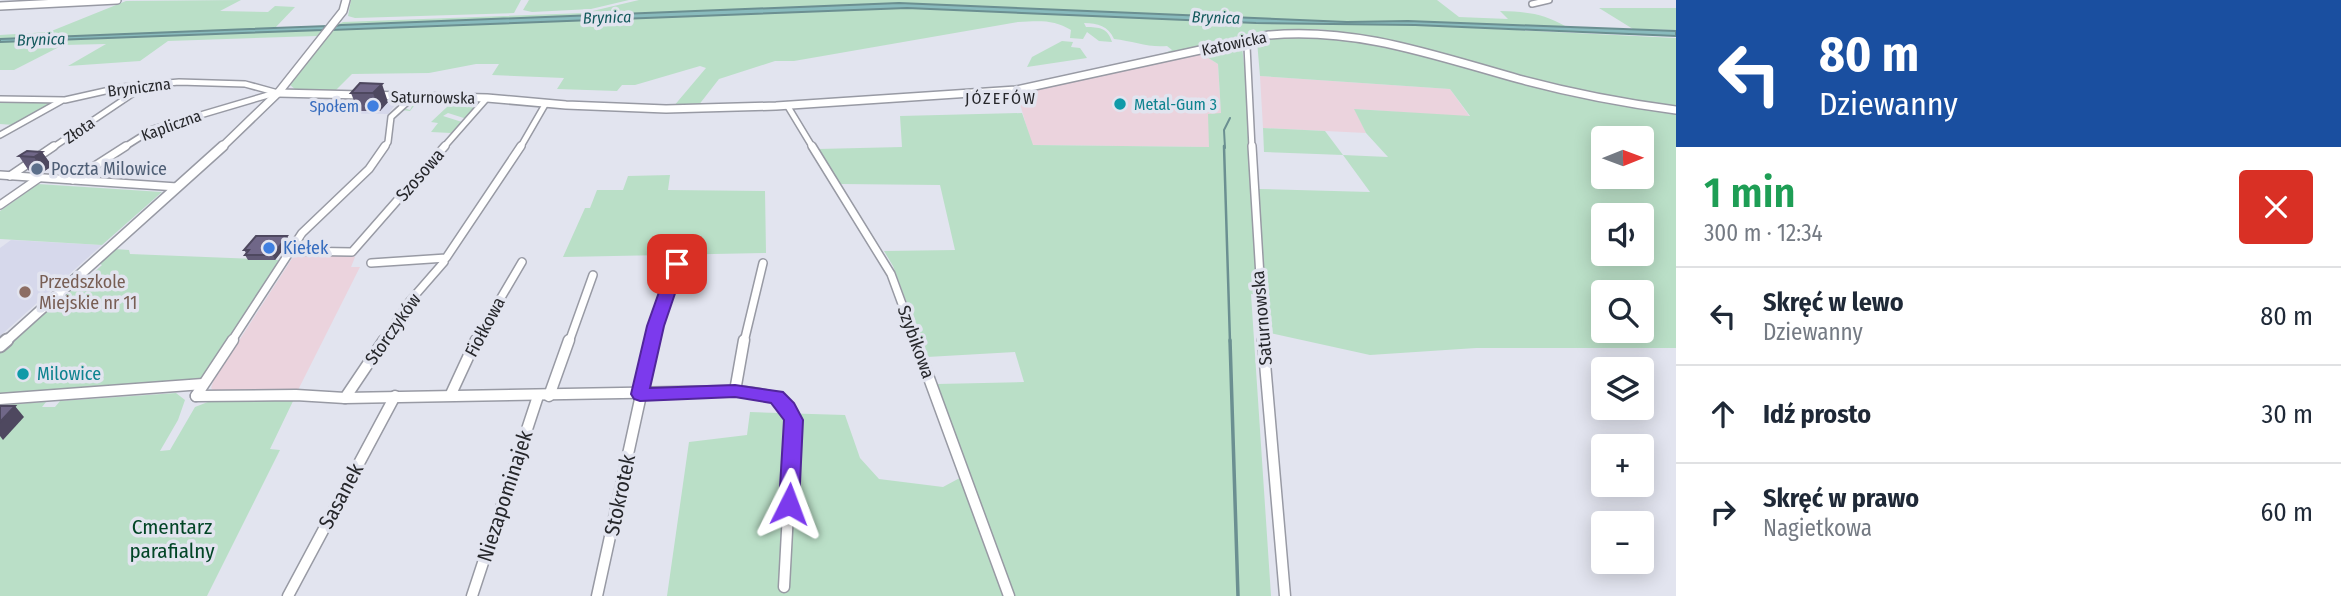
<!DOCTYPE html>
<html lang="pl">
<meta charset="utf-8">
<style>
:root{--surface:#fff;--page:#f6f6f7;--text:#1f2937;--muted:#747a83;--line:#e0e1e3}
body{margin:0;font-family:"Fira Sans Condensed",sans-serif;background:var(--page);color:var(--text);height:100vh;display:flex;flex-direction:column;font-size:26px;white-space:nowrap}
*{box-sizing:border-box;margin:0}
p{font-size:23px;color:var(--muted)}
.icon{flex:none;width:38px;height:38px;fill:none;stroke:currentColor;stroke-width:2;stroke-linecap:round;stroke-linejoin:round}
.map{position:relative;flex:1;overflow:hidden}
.drawer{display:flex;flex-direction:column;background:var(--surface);width:665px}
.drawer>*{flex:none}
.guide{background:#1a4fa0;color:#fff;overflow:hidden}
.needle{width:46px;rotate:89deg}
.fabs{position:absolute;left:1591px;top:126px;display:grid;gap:14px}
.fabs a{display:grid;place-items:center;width:63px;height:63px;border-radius:7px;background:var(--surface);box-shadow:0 4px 18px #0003;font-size:35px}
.pin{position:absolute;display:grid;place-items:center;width:60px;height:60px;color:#fff;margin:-30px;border-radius:14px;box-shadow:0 4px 10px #0006}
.me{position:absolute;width:77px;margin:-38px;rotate:3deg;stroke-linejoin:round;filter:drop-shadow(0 0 5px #0008)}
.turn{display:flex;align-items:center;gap:24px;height:147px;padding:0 28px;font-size:32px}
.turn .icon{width:91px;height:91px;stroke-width:2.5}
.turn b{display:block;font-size:49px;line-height:60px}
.round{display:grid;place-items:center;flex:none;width:74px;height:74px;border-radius:7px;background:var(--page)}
.headline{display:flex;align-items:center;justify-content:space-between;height:119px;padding:0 28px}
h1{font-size:42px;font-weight:600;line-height:52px;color:#1e9e55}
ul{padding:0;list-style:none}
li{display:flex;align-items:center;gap:21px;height:98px;padding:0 28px;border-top:2px solid var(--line)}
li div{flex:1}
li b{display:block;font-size:26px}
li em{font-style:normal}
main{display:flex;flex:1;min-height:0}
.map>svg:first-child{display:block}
.built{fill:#d6d8eb}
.industrial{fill:#ebd3dd}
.green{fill:#badfc7;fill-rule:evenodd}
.water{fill:#89bbbd;stroke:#6b8f91;stroke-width:2}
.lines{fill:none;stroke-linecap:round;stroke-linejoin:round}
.stream-far2{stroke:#6b8f91;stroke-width:2}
.stream-far1{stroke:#6b8f91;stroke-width:2.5}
.stream{stroke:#6b8f91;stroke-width:3.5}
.minor-far2-casing{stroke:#989aa4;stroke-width:8}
.minor-far1-casing{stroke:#989aa4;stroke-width:10}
.minor-casing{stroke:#989aa4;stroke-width:13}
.tertiary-far2-casing{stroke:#989aa4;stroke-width:10}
.tertiary-far1-casing{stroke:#989aa4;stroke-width:12}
.tertiary-casing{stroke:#989aa4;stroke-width:15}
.minor-far2{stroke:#fff;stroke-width:5}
.minor-far1{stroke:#fff;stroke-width:7}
.minor{stroke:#fff;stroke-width:10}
.tertiary-far2{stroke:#fff;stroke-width:7}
.tertiary-far1{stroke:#fff;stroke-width:9}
.tertiary{stroke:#fff;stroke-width:11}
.wall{fill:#605975}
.shaded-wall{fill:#4e485f}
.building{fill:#706788;stroke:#4e485f;stroke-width:2}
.route{fill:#7c3aed;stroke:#51269a;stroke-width:2}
.culture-dot{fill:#0f9aa8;stroke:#e2e4ef;stroke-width:2.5}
.shop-dot{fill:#3f7fe0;stroke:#e2e4ef;stroke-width:2.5}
.service-dot{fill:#5c6f8a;stroke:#e2e4ef;stroke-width:2.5}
.education-dot{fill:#8d6e63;stroke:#e2e4ef;stroke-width:2.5}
.labels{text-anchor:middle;stroke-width:7;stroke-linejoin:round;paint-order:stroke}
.far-water-label{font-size:16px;font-style:italic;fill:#13595c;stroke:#e2e4ef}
.far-street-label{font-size:16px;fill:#26272b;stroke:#e2e4ef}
.far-neighbourhood-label{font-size:16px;letter-spacing:2px;fill:#26272b;stroke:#e2e4ef}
.far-culture-label{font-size:16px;fill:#0d838f;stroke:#e2e4ef;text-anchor:start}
.far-shop-label{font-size:16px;fill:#366cbe;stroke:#e2e4ef;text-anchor:end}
.service-label{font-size:18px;fill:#4e5e75;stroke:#e2e4ef;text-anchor:start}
.street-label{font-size:18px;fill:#26272b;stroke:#e2e4ef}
.shop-label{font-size:18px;fill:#366cbe;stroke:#e2e4ef;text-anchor:start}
.education-label{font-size:18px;fill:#785e54;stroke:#e2e4ef;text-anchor:start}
.culture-label{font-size:18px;fill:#0d838f;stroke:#e2e4ef;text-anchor:start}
.near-street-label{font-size:21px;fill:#26272b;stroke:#e2e4ef}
.near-park-label{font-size:21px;fill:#024526;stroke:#e2e4ef}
</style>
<main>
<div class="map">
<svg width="1676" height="596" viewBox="0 0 1676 596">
<rect width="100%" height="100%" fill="#e2e4ef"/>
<g class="built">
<path d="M320,99L399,100L388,114L307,113Z"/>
<path d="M11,240L102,245L0,336V248Z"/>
</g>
<g class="industrial">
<path d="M1202,54L1218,64L1221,114L1210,147L1032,145L1017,94Z"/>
<path d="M1260,76L1450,89L1470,117L1355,109L1366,133L1263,128Z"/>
<path d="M349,253L355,257L351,267H360L297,392L216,393L211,388L214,379L295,254Z"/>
</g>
<g class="green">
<path d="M241,0L220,11L268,12L275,6L295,7L275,28L0,39V35L49,32L126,1Z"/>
<path d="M351,0H521L514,13L355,18L348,16Z"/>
<path d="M529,0H629L591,9L532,12L523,10Z"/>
<path d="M639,0H1437L1459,17L1508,19L1500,11C1529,12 1542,13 1567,27L1347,22L899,3L335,26L343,22L584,13Z"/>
<path d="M878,8L955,9L1255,23L1415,25L1676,38V107L1595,96L1377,38L1319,29L1280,30L1164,56L1162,54L1172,50L1167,46C1149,48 1133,41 1114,39C1108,26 1098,23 1084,23L1086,27C1099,27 1108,28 1112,42L1099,41L1087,32L1083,39L1070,38L1071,30C1054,19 1038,21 1018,22L794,61H775L719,79L698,106L673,107L706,68L700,66L635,85H622L617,91L557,89L564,78L492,75L499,64H476L429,73L352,74L334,92L297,91L289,84L332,30Z"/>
<path d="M1599,8H1676V30L1633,29Z"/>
<path d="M323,30L317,36L168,41L140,61L68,66L106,44L63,45L14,70H0V42Z"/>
<path d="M1289,35L1337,36L1379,43L1569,96L1676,112V348H1476L1370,355L1270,333L1266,296L1251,294L1271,596H667L689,442L747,435L750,412L845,415L860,458L879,479L943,487L969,473L937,384L1024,382L1015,352L927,357L893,266L884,251L955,250L940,185L840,184L818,149L902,147L900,116L1022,113L1033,145L1209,147L1208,114L1221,113L1218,64L1202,54L1238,45L1242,47L1259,189L1370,192L1343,155L1264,152L1263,128L1325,131L1343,155L1388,157L1366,133L1354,109L1470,116L1450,89L1260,76L1257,41ZM1603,138H1642V177H1603ZM1603,215H1642V254H1603ZM1603,292H1642V331H1603Z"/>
<path d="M1062,41L1073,42L1071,47L1080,48L1087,58L1027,67L1032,57Z"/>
<path d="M473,99L482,100L467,119L448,113L443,116L462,122L451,133L431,132L438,123L431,122L447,107L445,104L411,103L414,106L410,111L401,110L404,108L410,110L412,106H407L411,101L472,103Z"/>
<path d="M0,101L57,102L14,125L0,124Z"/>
<path d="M670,175L668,190L765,191L766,253L563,257L585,208H590L597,190H623L628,176Z"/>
<path d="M38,184L162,192L102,245L0,239V211Z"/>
<path d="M115,249L129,250L130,254L280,260L208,375L196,380L0,396V350L83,276L91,275L102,265L98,263Z"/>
<path d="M176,393L185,400L178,420L160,451L170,450L195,407L218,398L295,397L270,449L280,450L207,596H0V405L46,402L42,407H55L60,401Z"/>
</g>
<g class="water">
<path d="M899,3L1347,22L1408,21L1676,31V36L1415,25L1256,23L907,8L332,30L335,26L341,25Z"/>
<path d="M326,26L323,30L0,42V39Z"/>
</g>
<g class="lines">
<path class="stream-far2" d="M1225,148L1224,130L1230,118"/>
<path class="stream-far1" d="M1224,146L1230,342"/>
<path class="stream" d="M1230,340L1238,596"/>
<defs>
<g id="minor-far2">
<path d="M1532,4L1549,0"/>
<path d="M1242,41L1247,46L1252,148"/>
<path d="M0,99L65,100L123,87L179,82L245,84L278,93"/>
<path d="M787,105L813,148"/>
<path d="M0,135L61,101"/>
<path d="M52,148L144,86"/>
<path d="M123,148L153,129L275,93"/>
<path d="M384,148L388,142L391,117L414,96"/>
<path d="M443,148L487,98"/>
<path d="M520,148L546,103"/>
</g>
<g id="minor-far1">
<path d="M812,146L891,274L916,342"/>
<path d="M1252,146L1264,342"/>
<path d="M0,175L177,187"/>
<path d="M10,176L54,146"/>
<path d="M73,180L126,146"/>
<path d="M0,205L39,178"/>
<path d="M290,251L352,252L445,146"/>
<path d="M371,263L446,258L521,146"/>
<path d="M231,342L302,233L369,169L385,146"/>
<path d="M383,342L410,301L444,262"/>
<path d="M475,342L522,262"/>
<path d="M569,342L593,275"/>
<path d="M653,342L677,264"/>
<path d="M744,342L763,263"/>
</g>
<g id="minor">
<path d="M915,340L1009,596"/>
<path d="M1263,340L1285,596"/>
<path d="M735,391L744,340"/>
<path d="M451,394L476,340"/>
<path d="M196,396L296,395L345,398L735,391C763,395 780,391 793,420L784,587"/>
<path d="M196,396L233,340"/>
<path d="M549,396L569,340"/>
<path d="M345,398L384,340"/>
<path d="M0,399L203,384"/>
<path d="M288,596L395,396"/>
<path d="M472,596L538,396"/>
<path d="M597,596L653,340"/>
</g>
<g id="tertiary-far2">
<path d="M0,6L117,0"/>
<path d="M278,93L487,98L566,105L666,109L776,106L1016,90L1269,35C1357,27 1436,56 1519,79C1571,93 1623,103 1676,110"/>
<path d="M221,148L278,93L343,11L346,0"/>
</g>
<path id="tertiary-far1" d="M5,342L223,146"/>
<path id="tertiary" d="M0,346L7,340"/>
</defs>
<use href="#minor-far2" class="minor-far2-casing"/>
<use href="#minor-far1" class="minor-far1-casing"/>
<use href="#minor" class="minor-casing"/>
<use href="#tertiary-far2" class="tertiary-far2-casing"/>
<use href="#tertiary-far1" class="tertiary-far1-casing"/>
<use href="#tertiary" class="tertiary-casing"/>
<use href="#minor-far2" class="minor-far2"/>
<use href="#minor-far1" class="minor-far1"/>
<use href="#minor" class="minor"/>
<use href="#tertiary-far2" class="tertiary-far2"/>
<use href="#tertiary-far1" class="tertiary-far1"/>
<use href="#tertiary" class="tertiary"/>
</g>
<g class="wall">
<path d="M360,83L388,102L380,111H358L351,93Z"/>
<path d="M42,152L52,166L43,172L29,171L19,156Z"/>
<path d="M287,236L289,242L275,260H248L245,255L246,253L244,250Z"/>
</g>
<g class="shaded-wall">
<path d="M382,84L388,102L380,111L373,93Z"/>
<path d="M42,152L52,166L43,172L34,157Z"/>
<path d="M287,236L289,242L275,260L273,255Z"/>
<path d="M15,406L24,417L3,440L0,436V422Z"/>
</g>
<g class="building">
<path d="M360,83L382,84L373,93H351Z"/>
<path d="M27,151L42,152L34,157L19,156Z"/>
<path d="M256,236H287L273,255H245L249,250H244Z"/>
<path d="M0,406H15L0,422Z"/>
</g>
<path class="route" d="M677,259L685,264L664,326L650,388L735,385L783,392L794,403L803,420L799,504L796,510L789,512L782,510L779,504L784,420L771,403L735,397L640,401L634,399L631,394L647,326L669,264Z"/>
<g class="culture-dot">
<circle cx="1120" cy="104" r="7"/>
<circle cx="23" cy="374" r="7"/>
</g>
<g class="shop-dot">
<circle cx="373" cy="106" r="7"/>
<circle cx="269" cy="248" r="7"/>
</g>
<circle class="service-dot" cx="37" cy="169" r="7"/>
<circle class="education-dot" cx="25" cy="292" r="7"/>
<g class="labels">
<g class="far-water-label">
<text transform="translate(607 17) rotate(-2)" y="6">Brynica</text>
<text transform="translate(1216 17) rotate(2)" y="6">Brynica</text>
<text transform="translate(41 39) rotate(-2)" y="6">Brynica</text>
</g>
<g class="far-street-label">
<text transform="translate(1234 43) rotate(-12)" y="6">Katowicka</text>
<text transform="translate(139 87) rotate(-7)" y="6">Bryniczna</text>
<text transform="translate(433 97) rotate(1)" y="6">Saturnowska</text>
<text transform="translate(171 125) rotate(-20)" y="6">Kapliczna</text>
<text transform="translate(79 130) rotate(-34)" y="6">Złota</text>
</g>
<g class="far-neighbourhood-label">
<text x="1001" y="104">JÓZEFÓW</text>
</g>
<g class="far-culture-label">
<text x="1134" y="110">Metal-Gum 3</text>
</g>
<g class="far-shop-label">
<text x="359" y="112">Społem</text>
</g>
<g class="service-label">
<text x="51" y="175">Poczta Milowice</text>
</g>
<g class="street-label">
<text transform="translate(420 175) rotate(-49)" y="6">Szosowa</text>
<text transform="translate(1262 318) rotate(-95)" y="6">Saturnowska</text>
<text transform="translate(485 327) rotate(-62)" y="6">Fiołkowa</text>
<text transform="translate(393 329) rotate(-55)" y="6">Storczyków</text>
<text transform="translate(916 342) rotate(70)" y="6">Szybikowa</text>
</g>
<g class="shop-label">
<text x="283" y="254">Kiełek</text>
</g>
<g class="education-label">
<text x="39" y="288">Przedszkole<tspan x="39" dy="21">Miejskie nr 11</tspan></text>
</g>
<g class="culture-label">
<text x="37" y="380">Milowice</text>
</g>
<g class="near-street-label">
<text transform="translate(620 495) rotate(-78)" y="7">Stokrotek</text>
<text transform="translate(341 496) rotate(-62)" y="7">Sasanek</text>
<text transform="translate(505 496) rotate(-72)" y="7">Niezapominajek</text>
</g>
<g class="near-park-label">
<text x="172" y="534">Cmentarz<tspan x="172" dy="24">parafialny</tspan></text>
</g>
</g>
</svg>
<div class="fabs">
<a><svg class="needle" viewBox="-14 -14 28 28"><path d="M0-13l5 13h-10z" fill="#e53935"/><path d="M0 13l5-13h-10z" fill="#747a83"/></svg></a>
<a><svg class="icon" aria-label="sound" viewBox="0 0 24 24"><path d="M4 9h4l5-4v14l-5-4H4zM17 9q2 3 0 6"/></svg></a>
<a><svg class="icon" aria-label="search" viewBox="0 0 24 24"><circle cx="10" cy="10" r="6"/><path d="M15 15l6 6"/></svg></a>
<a><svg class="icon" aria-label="layers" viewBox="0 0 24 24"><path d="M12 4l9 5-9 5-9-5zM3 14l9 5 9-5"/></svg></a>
<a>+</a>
<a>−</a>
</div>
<div class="pin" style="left:677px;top:264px;background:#d93025"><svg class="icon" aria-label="arrive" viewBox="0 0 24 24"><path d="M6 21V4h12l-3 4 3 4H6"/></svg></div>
<svg class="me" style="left:789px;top:504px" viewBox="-20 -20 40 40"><path d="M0-17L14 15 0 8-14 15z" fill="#7c3aed" stroke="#fff" stroke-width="4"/></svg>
</div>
<section class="drawer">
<div class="guide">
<div class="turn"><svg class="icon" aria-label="left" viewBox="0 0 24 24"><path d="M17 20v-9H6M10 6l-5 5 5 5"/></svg><div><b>80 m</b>Dziewanny</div></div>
</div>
<div class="headline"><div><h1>1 min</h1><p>300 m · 12:34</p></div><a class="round" style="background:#d93025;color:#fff"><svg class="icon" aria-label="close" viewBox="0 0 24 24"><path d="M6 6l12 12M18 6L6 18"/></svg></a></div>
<ul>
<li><svg class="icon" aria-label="left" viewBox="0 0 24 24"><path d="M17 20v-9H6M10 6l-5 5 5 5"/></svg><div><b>Skręć w lewo</b><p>Dziewanny</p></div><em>80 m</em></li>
<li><svg class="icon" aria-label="ahead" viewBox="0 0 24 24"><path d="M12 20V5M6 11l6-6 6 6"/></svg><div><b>Idź prosto</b></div><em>30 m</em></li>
<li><svg class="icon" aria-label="right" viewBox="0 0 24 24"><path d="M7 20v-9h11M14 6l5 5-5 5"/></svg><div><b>Skręć w prawo</b><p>Nagietkowa</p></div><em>60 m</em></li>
</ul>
</section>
</main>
